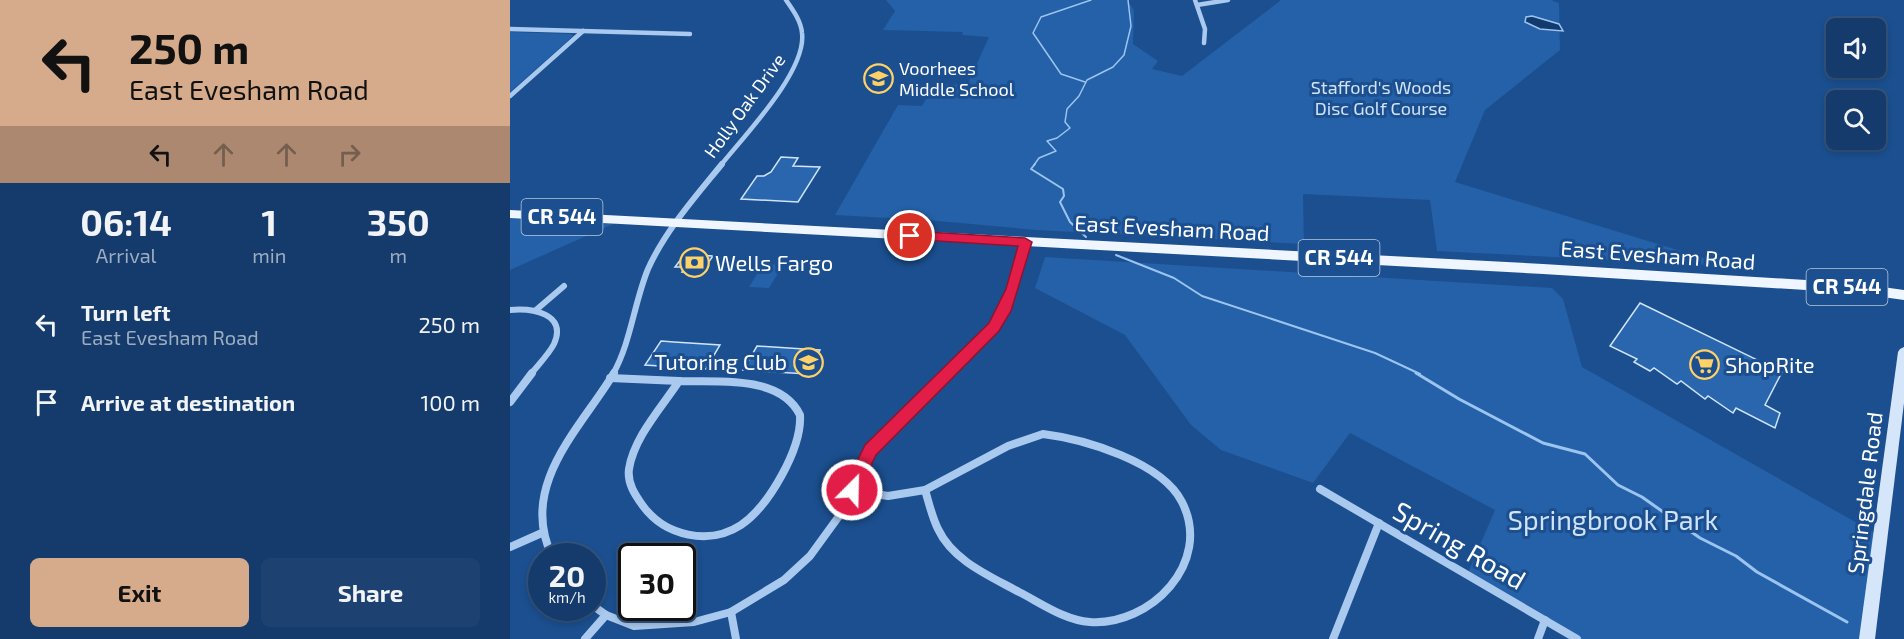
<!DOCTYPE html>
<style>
:root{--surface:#143b6b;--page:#1d4271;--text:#f1f3f6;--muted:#9dadc1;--line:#33557e;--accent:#d6ab8b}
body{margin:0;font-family:"Exo 2",sans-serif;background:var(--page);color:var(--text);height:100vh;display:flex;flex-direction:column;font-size:22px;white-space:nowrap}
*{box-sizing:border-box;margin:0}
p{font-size:20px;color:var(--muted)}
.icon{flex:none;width:33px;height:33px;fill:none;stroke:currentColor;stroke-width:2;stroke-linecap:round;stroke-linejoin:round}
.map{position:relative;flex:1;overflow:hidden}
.side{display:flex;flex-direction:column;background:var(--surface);width:510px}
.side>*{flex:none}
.banner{background:#d6ab8b;color:#111;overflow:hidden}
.buttons{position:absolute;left:1316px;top:18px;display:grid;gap:12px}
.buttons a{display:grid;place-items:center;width:60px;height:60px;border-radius:9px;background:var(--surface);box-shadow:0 3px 9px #0003,0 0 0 2px var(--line);font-size:30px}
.speed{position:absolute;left:18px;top:543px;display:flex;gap:12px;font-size:30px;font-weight:700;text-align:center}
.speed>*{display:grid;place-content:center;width:78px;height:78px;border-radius:50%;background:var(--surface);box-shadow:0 3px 9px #0003,0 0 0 2px var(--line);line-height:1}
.speed small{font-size:15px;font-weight:400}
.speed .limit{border:3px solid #111;border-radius:9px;background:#fff;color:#111}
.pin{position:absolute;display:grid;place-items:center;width:51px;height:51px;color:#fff;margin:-26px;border:3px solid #fff;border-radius:50%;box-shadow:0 2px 6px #0007}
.me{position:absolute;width:66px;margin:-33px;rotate:23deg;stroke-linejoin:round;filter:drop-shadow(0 0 4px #0008)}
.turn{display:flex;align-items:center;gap:21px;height:126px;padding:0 30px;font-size:27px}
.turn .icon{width:78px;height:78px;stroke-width:2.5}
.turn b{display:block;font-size:42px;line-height:51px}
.lanes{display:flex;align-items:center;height:57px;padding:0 30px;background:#0003;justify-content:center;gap:30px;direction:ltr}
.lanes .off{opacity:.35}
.eta{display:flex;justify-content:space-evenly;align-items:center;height:102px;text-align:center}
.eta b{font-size:36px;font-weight:700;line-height:42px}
.cta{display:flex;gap:12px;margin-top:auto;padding:12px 30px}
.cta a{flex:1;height:69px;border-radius:9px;background:var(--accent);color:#111;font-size:24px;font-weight:700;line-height:69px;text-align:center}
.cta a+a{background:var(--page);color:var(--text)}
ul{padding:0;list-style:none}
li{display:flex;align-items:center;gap:18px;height:78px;padding:0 30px}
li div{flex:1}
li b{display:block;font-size:22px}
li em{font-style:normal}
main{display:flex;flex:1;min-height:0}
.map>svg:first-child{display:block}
.green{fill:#2461a8}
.water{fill:#123a6d;stroke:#9cc4f0;stroke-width:1.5}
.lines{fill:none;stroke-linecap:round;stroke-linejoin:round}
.stream-far2{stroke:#9cc4f0;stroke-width:1.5}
.stream-far1{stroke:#9cc4f0;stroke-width:2}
.stream{stroke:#9cc4f0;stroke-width:3}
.building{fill:#2a66ad;stroke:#cfe3fa;stroke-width:1.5}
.street-far2{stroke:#a9c9ee;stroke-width:4.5}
.street-far1{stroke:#a9c9ee;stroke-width:6}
.street{stroke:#a9c9ee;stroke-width:8}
.secondary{fill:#d6e6fa;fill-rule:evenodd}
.primary{fill:#f0f6ff;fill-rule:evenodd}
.route{fill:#e11d48;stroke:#92132f;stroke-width:1.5}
.labels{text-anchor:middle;stroke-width:6;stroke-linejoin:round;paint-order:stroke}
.far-poi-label{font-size:18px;fill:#fff;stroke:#1b4f8f;text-anchor:start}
.far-park-label{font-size:18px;fill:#cfe3fa;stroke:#1b4f8f}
.far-street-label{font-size:18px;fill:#fff;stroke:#1b4f8f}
.shield{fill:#1b4f8f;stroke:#bbcadd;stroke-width:1.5}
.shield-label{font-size:21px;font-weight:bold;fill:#fff}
.street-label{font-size:22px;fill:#fff;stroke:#1b4f8f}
.poi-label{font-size:22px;fill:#fff;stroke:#1b4f8f;text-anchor:start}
.near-park-label{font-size:27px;fill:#cfe3fa;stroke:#1b4f8f}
.near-street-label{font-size:27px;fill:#fff;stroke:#1b4f8f}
</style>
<main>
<section class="side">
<div class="banner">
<div class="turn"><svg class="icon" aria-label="left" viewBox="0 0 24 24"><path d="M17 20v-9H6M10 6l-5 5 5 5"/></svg><div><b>250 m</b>East Evesham Road</div></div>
<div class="lanes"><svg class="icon" aria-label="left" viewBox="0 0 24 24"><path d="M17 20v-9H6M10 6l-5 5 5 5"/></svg><svg class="icon off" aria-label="ahead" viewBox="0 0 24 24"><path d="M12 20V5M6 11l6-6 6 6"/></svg><svg class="icon off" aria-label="ahead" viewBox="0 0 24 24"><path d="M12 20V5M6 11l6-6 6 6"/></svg><svg class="icon off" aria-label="right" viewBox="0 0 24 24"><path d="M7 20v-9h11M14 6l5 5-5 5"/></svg></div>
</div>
<div class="eta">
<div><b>06:14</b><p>Arrival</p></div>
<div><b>1</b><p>min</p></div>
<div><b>350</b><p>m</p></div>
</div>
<ul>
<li><svg class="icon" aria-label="left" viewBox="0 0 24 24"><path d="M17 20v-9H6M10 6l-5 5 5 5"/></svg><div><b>Turn left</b><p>East Evesham Road</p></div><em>250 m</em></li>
<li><svg class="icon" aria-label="arrive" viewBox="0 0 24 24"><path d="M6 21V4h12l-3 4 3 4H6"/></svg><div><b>Arrive at destination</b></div><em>100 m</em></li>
</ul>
<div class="cta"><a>Exit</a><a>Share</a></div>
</section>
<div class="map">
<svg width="1394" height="639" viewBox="0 0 1394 639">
<rect width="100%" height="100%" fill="#1b4f8f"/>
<g class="green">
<path d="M376,0H617L624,10L623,44L648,61L642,69L672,76L771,0H1041L1049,3L1050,50L975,110L945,182L1220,266L927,251L920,200L793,194L794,244L526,230L406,219L401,222L397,219L325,215L388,105L412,106L425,83L457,85L479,37L452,35L453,32L373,30L385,11Z"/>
<path d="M0,32L61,34L63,36L0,92Z"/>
<path d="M0,214L112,220L0,270Z"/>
<path d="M535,257L1042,288L1053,299L1072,367L1370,536L1357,639H1067L957,575L985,510L840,433L803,483L711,450L681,425L615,335L525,288Z"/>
<path d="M253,264L273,265L259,288L239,287Z"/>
</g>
<path class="water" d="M1022,16L1049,24L1053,31L1030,29L1015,22L1016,17Z"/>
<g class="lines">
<g class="stream-far2">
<path d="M575,82L551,74L523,33L531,17L581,0"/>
<path d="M524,165L529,158L546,151L537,141L547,138L560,128L555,122L557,109L569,96L577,80L603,67L614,55L621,26L618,0"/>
</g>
<g class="stream-far1">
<path d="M525,164L521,169L553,189L554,196L550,202L560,222L576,237"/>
<path d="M606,255L664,278L692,296L865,353L910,374"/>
</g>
<path class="stream" d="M906,373L949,399L1033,443L1075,454L1108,485L1132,497L1190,538L1226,556L1247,572L1337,622"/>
</g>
<g class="building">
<path d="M271,157L288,158L283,166L310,167L288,202L231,199L247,176H254L261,172Z"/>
<path d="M184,255L203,256L191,273L172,272L175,267H165L171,259H181Z"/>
<path d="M1130,303L1272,372L1255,405L1270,413L1265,428L1226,408L1223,413L1198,396L1195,399L1171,381L1167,384L1144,368L1140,371L1124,362L1127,359L1100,346Z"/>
<path d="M151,341L164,342L210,345L196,369L135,365Z"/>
<path d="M247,346L294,349L310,350L298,374L233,370Z"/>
</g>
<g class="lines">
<g class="street-far2">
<path d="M685,0L695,29L694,43"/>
<path d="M687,5L718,0"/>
<path d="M0,29L180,34"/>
<path d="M0,96L73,31"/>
<path d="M211,165C234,136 297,71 292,33C291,21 283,10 276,0"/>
</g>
<g class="street-far1">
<path d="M0,310C21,308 58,313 44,344C39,354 28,365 21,374"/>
<path d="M26,310L54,286"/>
<path d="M103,374C121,342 124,303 138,269C155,231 186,196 212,164"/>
<path d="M437,374C452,359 473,343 485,325C502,300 508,270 515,242"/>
</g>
<g class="street">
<path d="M100,378L169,381"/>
<path d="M169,381C207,383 270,374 290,415C292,448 259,506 231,525C199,546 155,536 133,506C125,495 117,483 119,469C124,437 152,407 169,381Z"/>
<path d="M0,402L22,373"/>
<path d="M533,434C574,439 652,462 672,502C703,563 640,626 580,622C554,620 531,603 509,592C480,576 443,561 428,529C422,517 419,503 415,490L498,446Z"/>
<path d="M810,489L1067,639"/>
<path d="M341,490L378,496L415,490"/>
<path d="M0,547L34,532"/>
<path d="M42,556C8,485 71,428 104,373"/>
<path d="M82,605L96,615L124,626L184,622L221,612L274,580L300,556L332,512L360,450L438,373"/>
<path d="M221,612L226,639"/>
<path d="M75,639L96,615"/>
<path d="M823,639L869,523"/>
<path d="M1028,639L1035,620"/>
</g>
<path class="secondary" d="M1394,347V403L1365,639H1349L1388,352L1390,349Z"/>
<path class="primary" d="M0,210L1033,264L1344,283L1394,290V300L1344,293L1033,274L0,218Z"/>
</g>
<path class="route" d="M400,231L515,238L522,242L501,311L489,331L366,455L347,495L342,497L336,495L333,490L355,445L479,323L496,289L508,246L396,239V232Z"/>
<defs>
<symbol id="school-ring" viewBox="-11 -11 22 22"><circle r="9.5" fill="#1b4f8f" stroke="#ffd166" stroke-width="1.5"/><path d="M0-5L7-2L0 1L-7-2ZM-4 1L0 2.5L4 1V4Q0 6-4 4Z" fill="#ffd166"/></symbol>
<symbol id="bank-ring" viewBox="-11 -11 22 22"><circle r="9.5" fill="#1b4f8f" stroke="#ffd166" stroke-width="1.5"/><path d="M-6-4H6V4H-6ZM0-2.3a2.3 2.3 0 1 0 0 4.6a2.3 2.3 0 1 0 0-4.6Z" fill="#ffd166"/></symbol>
<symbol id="supermarket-ring" viewBox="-11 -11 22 22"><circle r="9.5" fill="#1b4f8f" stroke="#ffd166" stroke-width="1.5"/><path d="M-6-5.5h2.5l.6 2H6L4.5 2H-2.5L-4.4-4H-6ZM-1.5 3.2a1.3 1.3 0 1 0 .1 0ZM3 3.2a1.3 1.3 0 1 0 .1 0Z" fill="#ffd166"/></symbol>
</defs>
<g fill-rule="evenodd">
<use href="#school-ring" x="352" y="62" width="33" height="33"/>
<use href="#bank-ring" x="168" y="246" width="33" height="33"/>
<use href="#school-ring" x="282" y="346" width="33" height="33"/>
<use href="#supermarket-ring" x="1178" y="348" width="33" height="33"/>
</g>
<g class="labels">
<g class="far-poi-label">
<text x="389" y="75">Voorhees<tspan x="389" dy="21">Middle School</tspan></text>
</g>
<g class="far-park-label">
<text x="871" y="94">Stafford's Woods<tspan x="871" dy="21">Disc Golf Course</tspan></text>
</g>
<g class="far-street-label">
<text transform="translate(235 106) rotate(-54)" y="6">Holly Oak Drive</text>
</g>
<g class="shield">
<rect x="11.5" y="199" width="81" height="36" rx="4.5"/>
<rect x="788.5" y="240" width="81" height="36" rx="4.5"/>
<rect x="1296.5" y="269" width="81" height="36" rx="4.5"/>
</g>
<g class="shield-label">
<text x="52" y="224">CR 544</text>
<text x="829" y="265">CR 544</text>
<text x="1337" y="294">CR 544</text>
</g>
<g class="street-label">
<text transform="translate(662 228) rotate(3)" y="8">East Evesham Road</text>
<text transform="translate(1148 255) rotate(4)" y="8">East Evesham Road</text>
<text transform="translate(1355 493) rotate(-83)" y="8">Springdale Road</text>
</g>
<g class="poi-label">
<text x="205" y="271">Wells Fargo</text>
<text x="277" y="370" text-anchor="end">Tutoring Club</text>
<text x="1215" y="373">ShopRite</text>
</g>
<g class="near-park-label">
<text x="1103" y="530">Springbrook Park</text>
</g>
<g class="near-street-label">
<text transform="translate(949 546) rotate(30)" y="9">Spring Road</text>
</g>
</g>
</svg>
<div class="buttons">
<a><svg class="icon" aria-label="sound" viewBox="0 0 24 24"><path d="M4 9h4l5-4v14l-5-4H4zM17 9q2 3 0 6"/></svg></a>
<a><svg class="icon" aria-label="search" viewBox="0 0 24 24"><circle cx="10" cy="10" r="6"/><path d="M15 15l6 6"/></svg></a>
</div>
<div class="speed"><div>20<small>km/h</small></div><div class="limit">30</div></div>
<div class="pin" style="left:400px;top:236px;background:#d93025"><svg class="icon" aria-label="arrive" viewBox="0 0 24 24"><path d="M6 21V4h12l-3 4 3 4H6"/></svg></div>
<svg class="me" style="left:342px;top:490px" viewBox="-20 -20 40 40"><circle r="17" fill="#e11d48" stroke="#fff" stroke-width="3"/><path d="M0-11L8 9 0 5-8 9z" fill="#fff"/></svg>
</div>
</main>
